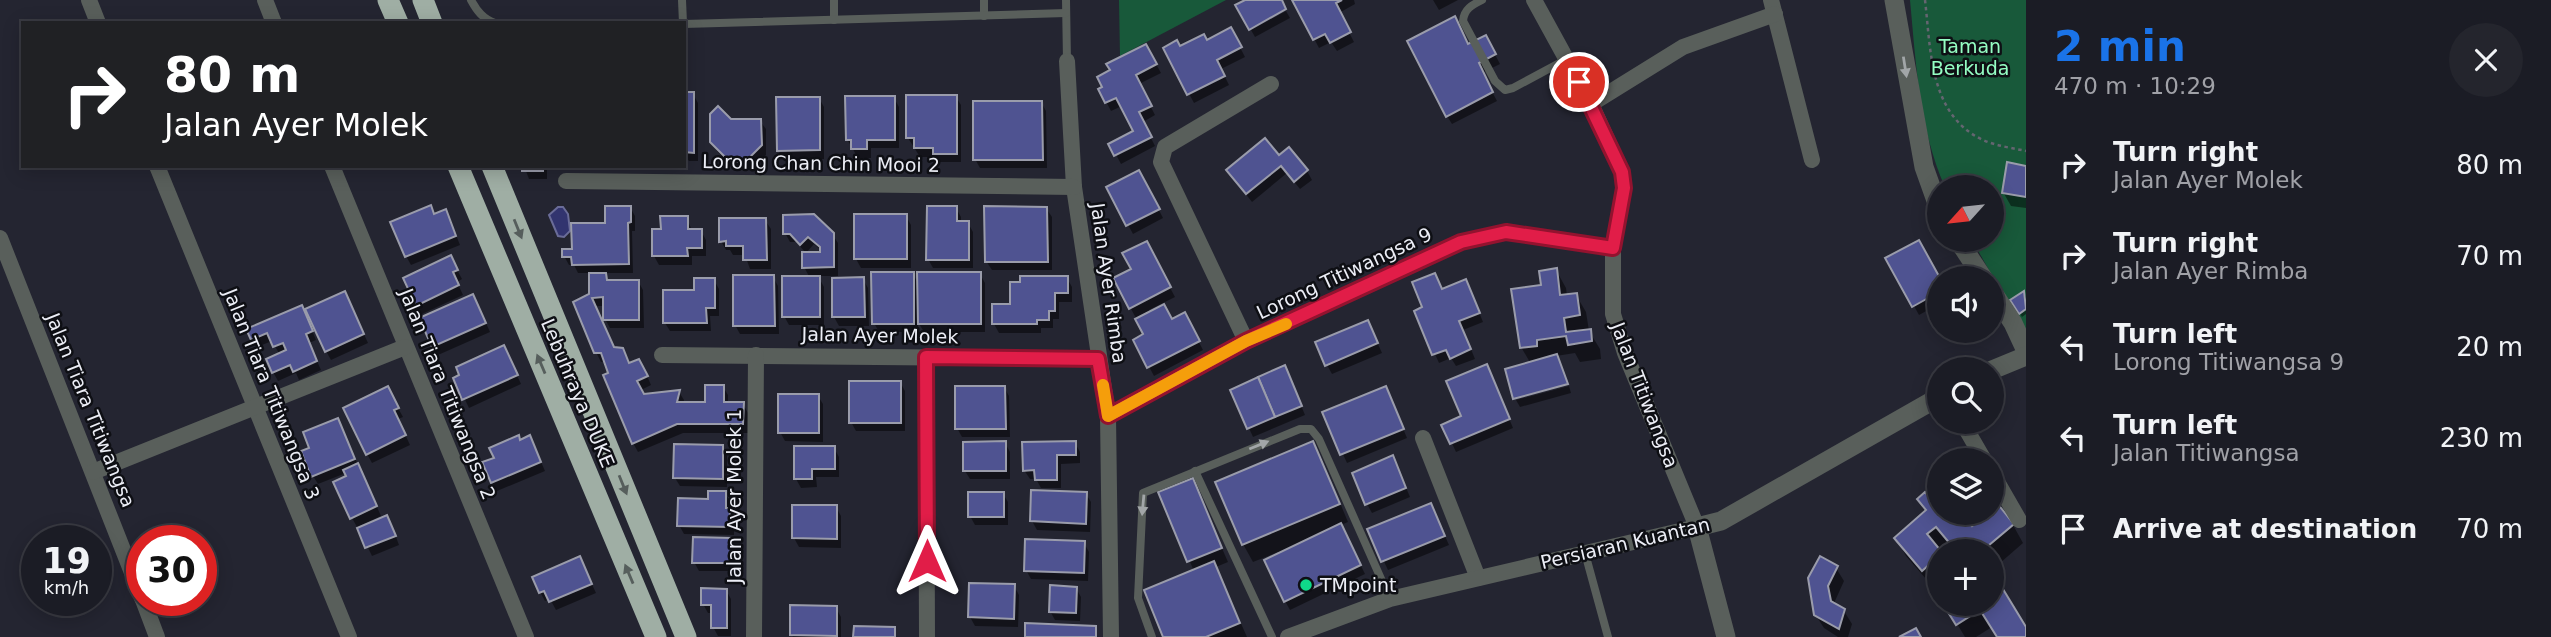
<!DOCTYPE html>
<meta charset="utf-8">
<style>
:root{--surface:#1b1c25;--page:#24252d;--text:#f1f3f6;--muted:#a0a1a7;--line:#393a42;--accent:#1a73e8}
body{margin:0;font-family:"DejaVu Sans",sans-serif;background:var(--page);color:var(--text);height:100vh;display:flex;flex-direction:column;font-size:26px;white-space:nowrap}
*{box-sizing:border-box;margin:0}
p{font-size:23px;color:var(--muted)}
.icon{flex:none;width:38px;height:38px;fill:none;stroke:currentColor;stroke-width:2;stroke-linecap:round;stroke-linejoin:round}
.map{position:relative;flex:1;overflow:hidden}
.sheet{display:flex;flex-direction:column;background:var(--surface);width:525px}
.sheet>*{flex:none}
.hud{position:absolute;left:21px;top:21px;width:665px;height:147px;border-radius:0px;box-shadow:0 4px 18px #0003,0 0 0 2px var(--line);background:#202124;color:#fff;overflow:hidden}
.needle{width:46px;rotate:243deg}
.tools{position:absolute;left:1927px;top:175px;display:grid;gap:14px}
.tools a{display:grid;place-items:center;width:77px;height:77px;border-radius:50%;background:var(--surface);box-shadow:0 4px 18px #0003,0 0 0 2px var(--line);font-size:35px}
.speed{position:absolute;left:21px;top:525px;display:flex;gap:14px;font-size:35px;font-weight:700;text-align:center}
.speed>*{display:grid;place-content:center;width:91px;height:91px;border-radius:50%;background:var(--surface);box-shadow:0 4px 18px #0003,0 0 0 2px var(--line);line-height:1}
.speed small{font-size:18px;font-weight:400}
.speed .limit{border:10px solid #d22;background:#fff;color:#111}
.pin{position:absolute;display:grid;place-items:center;width:60px;height:60px;color:#fff;margin:-30px;border:4px solid #fff;border-radius:50%;box-shadow:0 2px 7px #0007}
.me{position:absolute;width:77px;margin:-38px;rotate:0deg;stroke-linejoin:round;filter:drop-shadow(0 0 5px #0008)}
.turn{display:flex;align-items:center;gap:24px;height:147px;padding:0 28px;font-size:32px}
.turn .icon{width:91px;height:91px;stroke-width:2.5}
.turn b{display:block;font-size:49px;line-height:60px}
.round{display:grid;place-items:center;flex:none;width:74px;height:74px;border-radius:37px;background:var(--page)}
.overview{display:flex;align-items:center;justify-content:space-between;height:119px;padding:0 28px}
h1{font-size:42px;font-weight:700;line-height:52px;color:var(--accent)}
ul{padding:0;list-style:none}
li{display:flex;align-items:center;gap:21px;height:91px;padding:0 28px}
li div{flex:1}
li b{display:block;font-size:26px}
li em{font-style:normal}
main{display:flex;flex:1;min-height:0}
.map>svg:first-child{display:block}
.green{fill:#18593a}
.water{fill:#32346f;stroke:#6a6c98;stroke-width:2}
.shadow{fill:#0007}
.building{fill:#4f5391;stroke:#9a9cab;stroke-width:2}
.lines{fill:none;stroke-linecap:round;stroke-linejoin:round}
.path{stroke:#646570;stroke-width:2.5;stroke-dasharray:3.5 3.5;stroke-linecap:butt}
.service{stroke:#595f5b;stroke-width:8}
.minor{stroke:#595f5b;stroke-width:16}
.tertiary{stroke:#595f5b;stroke-width:19}
.motorway{stroke:#9faea4;stroke-width:21}
.oneway{fill:#a2a6a8}
.oneway2{fill:#565e5c}
.route-casing{stroke:#92132f;stroke-width:18}
.route{stroke:#e11d48;stroke-width:12}
.slow{stroke:#f59e0b;stroke-width:12}
.poi-dot{fill:#0fd98a;stroke:#0e0f14;stroke-width:2.5}
.labels{text-anchor:middle;stroke-width:5;stroke-linejoin:round;paint-order:stroke}
.park-label{font-size:19px;fill:#94fec3;stroke:#0e0f14}
.street-label{font-size:19px;fill:#eceef6;stroke:#0e0f14}
.poi-label{font-size:19px;fill:#eceef6;stroke:#0e0f14;text-anchor:start}
</style>
<main>
<div class="map">
<svg width="2026" height="637" viewBox="0 0 2026 637">
<rect width="100%" height="100%" fill="#242531"/>
<g class="green">
<path d="M1119,0H1226L1120,56Z"/>
<path d="M1910,0H2026V328L2023,330L1972,240H1992V187H1945C1919,128 1916,64 1910,0Z"/>
</g>
<path class="water" d="M558,207H563L568,214L570,231L564,237L558,236L549,215Z"/>
<g class="shadow">
<path d="M1294,0H1354L1355,4L1339,13L1354,42L1337,51L1331,42L1319,48Z"/>
<path d="M1433,0H1458L1439,10Z"/>
<path d="M1286,11L1290,18L1255,37L1251,30Z"/>
<path d="M1231,30L1245,57L1221,69L1229,85L1194,103L1165,48H1179L1207,42Z"/>
<path d="M1490,45L1500,64L1482,73L1497,101L1452,124L1447,116L1468,46Z"/>
<path d="M1146,46L1161,73L1139,84L1155,115L1143,122L1155,146L1121,164L1111,145L1136,132L1122,106L1111,111L1100,90Z"/>
<path d="M684,94H693L698,103V161H689L684,155Z"/>
<path d="M956,97L961,105V162H940L936,157H920L908,138Z"/>
<path d="M819,98L824,107V159H783L778,150Z"/>
<path d="M894,98L899,107V148H871V158H858L847,139Z"/>
<path d="M1041,102L1046,111L1047,168H980L975,159Z"/>
<path d="M730,120L760,121L766,129V155L751,170H735L717,151L711,141Z"/>
<path d="M1279,157L1307,171L1312,180L1300,189L1287,173L1252,202L1234,179Z"/>
<path d="M524,166H547V179H529Z"/>
<path d="M2026,167V208L2011,206L2003,192Z"/>
<path d="M1144,181L1163,218L1133,234L1108,188Z"/>
<path d="M630,207L635,216V231H632L633,273H604L609,281H638L643,290L644,328H610L605,319V306H595L614,348L630,365L644,369L651,385L641,390L643,395L679,392L684,400L683,404H707L723,387L728,395V404H743L748,413V433H683L638,452L633,443L606,361L601,362L596,352L590,273H578L574,265H569L564,256Z"/>
<path d="M956,208L961,217V223H968L973,232V268H933L928,259Z"/>
<path d="M1046,208L1052,217V270H992L986,261Z"/>
<path d="M435,216L450,220L460,245L411,265L406,256Z"/>
<path d="M906,216L911,225V268H861L856,259Z"/>
<path d="M687,218L692,231H701L706,240V256H692V265H659L654,256L662,231Z"/>
<path d="M765,220L771,229V269H750L745,255H733L730,250H726L721,241Z"/>
<path d="M785,233L832,234L838,243V276H818L824,287V325H789L784,316L810,278L804,267L824,253L814,244L806,253L796,242H790Z"/>
<path d="M1151,252L1175,297L1149,310L1151,313L1172,321L1189,323L1203,350L1154,376L1135,340L1145,335L1115,279L1133,270Z"/>
<path d="M1888,259L1939,279V304L1919,315Z"/>
<path d="M455,266L462,279L457,282L463,295L422,314L417,305Z"/>
<path d="M1556,270L1566,288L1567,296L1576,295L1586,312L1589,331L1600,349L1601,359L1580,362L1575,353L1556,356L1531,364L1521,347L1543,286Z"/>
<path d="M913,274L919,285L980,274L985,283V332H924L918,322V332H879L874,323Z"/>
<path d="M773,277L778,286L779,334H740L735,325Z"/>
<path d="M1067,278L1072,287V302H1059V319H1053V328H1041V333H999L994,324L1012,306Z"/>
<path d="M863,279L868,288L869,326H839L834,317Z"/>
<path d="M714,280L719,289V316H710L711,331H670L665,323L696,292Z"/>
<path d="M1470,290L1483,322L1463,330L1475,359L1456,366L1451,358L1439,363L1416,312Z"/>
<path d="M2024,293L2026,297V314L2022,317L2012,300Z"/>
<path d="M349,302L368,343L331,360L326,351Z"/>
<path d="M478,305L490,332L438,355L433,346Z"/>
<path d="M306,316L316,340L309,343L321,370L299,380L296,373L278,381L273,372L280,355L272,341L257,347L252,339Z"/>
<path d="M1368,322L1382,353L1332,374L1327,365Z"/>
<path d="M508,356L521,384L469,408L455,379Z"/>
<path d="M1491,375L1513,428L1456,452L1444,426L1463,417Z"/>
<path d="M1289,376L1305,415L1253,437L1232,390Z"/>
<path d="M900,382L905,391V431H856L851,422Z"/>
<path d="M1569,386L1571,393L1520,407L1516,400Z"/>
<path d="M1004,387L1009,396L1010,437H962L957,428Z"/>
<path d="M818,396L823,404V442L785,441L780,432Z"/>
<path d="M392,397L403,417L398,419L410,445L372,463L367,454Z"/>
<path d="M1390,397L1407,438L1347,463L1324,413Z"/>
<path d="M342,429L381,516L357,527L352,518L346,473L318,484L313,476Z"/>
<path d="M530,437L545,471L497,491L492,482L496,459Z"/>
<path d="M1005,443L1010,452V479H970L965,471Z"/>
<path d="M1075,443L1080,452V463L1061,464V488H1041L1036,479H1030L1024,470Z"/>
<path d="M1312,443L1322,460L1348,522L1341,525L1365,574L1290,610L1285,601L1278,552L1253,562L1243,544Z"/>
<path d="M722,447L727,456V487L680,486L675,478Z"/>
<path d="M834,448L839,457V477H816L817,487L801,488L796,479Z"/>
<path d="M1397,466L1410,497L1372,513L1367,504Z"/>
<path d="M1192,480L1228,562L1216,567L1247,637H1165L1194,571L1160,493Z"/>
<path d="M725,493L730,501V511L734,518V535L684,534L679,525L710,501Z"/>
<path d="M1003,494L1008,502V525H975L970,516Z"/>
<path d="M1086,494L1091,502L1090,532L1037,530L1032,521Z"/>
<path d="M1992,499L2013,525L2023,543L1992,570V551H1954L1947,543L1938,551L1939,582L1933,587L1906,556L1896,538L1926,512L1919,500L1934,506L1939,501V513H1958L1972,529L1981,521L1973,513H1992Z"/>
<path d="M1431,505L1449,545L1388,570L1369,530Z"/>
<path d="M836,507L841,516V548L799,547L794,538Z"/>
<path d="M392,526L399,545L372,556L359,529Z"/>
<path d="M731,540L736,549V571H699L694,562Z"/>
<path d="M1084,543L1089,552L1088,581L1031,579L1026,570Z"/>
<path d="M584,567L596,593L556,610L550,599L545,601L540,592Z"/>
<path d="M1836,568L1844,581L1835,601L1836,606L1844,611L1852,624L1848,637H1838L1824,628L1815,614L1810,578Z"/>
<path d="M1992,574L2026,631V637H1998L1992,627L1976,637H1965L1945,604H1992Z"/>
<path d="M1014,586L1019,595L1018,627L975,626L970,617Z"/>
<path d="M1076,588L1081,597L1080,621L1055,620L1050,611Z"/>
<path d="M726,590L731,599V636H718L713,627V613H708L703,604Z"/>
<path d="M836,608L841,617V637H793L791,634Z"/>
</g>
<g class="building">
<path d="M1245,0H1282L1286,9L1249,30L1235,5Z"/>
<path d="M1292,0H1342L1336,3L1351,32L1330,43L1325,34L1313,40Z"/>
<path d="M1455,16L1468,44L1486,35L1496,54L1479,63L1493,92L1446,117L1407,41Z"/>
<path d="M1231,27L1242,47L1217,60L1225,76L1187,95L1163,48L1177,40L1180,46L1204,34L1207,40Z"/>
<path d="M1146,44L1157,64L1136,75L1152,106L1139,112L1152,137L1114,156L1108,144L1133,131L1116,98L1105,103L1098,89L1102,87L1097,77L1110,70L1106,64Z"/>
<path d="M684,92H694V153L684,152Z"/>
<path d="M906,95H957V154H933V148H914V138H906Z"/>
<path d="M845,96H895V140H867V149H851V140H846Z"/>
<path d="M776,97H820V150L777,151Z"/>
<path d="M973,101H1042L1043,160H973Z"/>
<path d="M718,106L731,119H761L762,145L745,162L729,161L710,142V114Z"/>
<path d="M1265,138L1279,155L1289,147L1308,170L1294,182L1281,166L1246,194L1226,170Z"/>
<path d="M2007,162L2026,166V197L2002,193Z"/>
<rect x="522" y="166" width="21" height="5"/>
<path d="M1139,170L1160,209L1126,226L1106,187Z"/>
<path d="M431,205L434,214L446,209L456,236L405,257L390,222Z"/>
<path d="M605,206H631V222L628,223L629,264L572,265L571,257H562V249H572L571,223H605Z"/>
<path d="M927,206H957V221H969V260H926Z"/>
<path d="M984,206L1047,207L1048,262H985Z"/>
<path d="M814,214L834,233V267L802,268V252H820V247L808,237L800,245L790,234H783V215Z"/>
<rect x="854" y="214" width="53" height="45"/>
<path d="M660,216H688V229H702V248H687L688,256H652V229H661Z"/>
<path d="M719,218H766L767,260H743V246H726V241L719,242Z"/>
<path d="M1919,240L1940,278L1939,292L1912,307L1885,258Z"/>
<path d="M1147,241L1171,287L1129,309L1113,278L1131,269L1122,253Z"/>
<path d="M451,255L458,270L453,272L459,285L416,306L403,278Z"/>
<path d="M1557,268L1560,295L1577,293L1580,315L1564,318L1566,332L1591,329L1592,341L1568,345L1566,336L1537,340V346L1520,348L1511,289L1541,285L1539,271Z"/>
<path d="M871,272H914V324H872Z"/>
<path d="M917,272H981V324H918Z"/>
<path d="M589,273H606L607,280H639V320H603V297L592,298L614,347L623,348L629,363L639,359L648,376L637,381L644,394L680,390L677,402H705V385H724V402H744L743,424H677L632,444L603,375L608,373L601,353H594L573,302L589,294Z"/>
<path d="M1435,273L1442,289L1466,279L1480,313L1459,321L1471,349L1450,359L1446,350L1432,355L1414,311L1422,307L1412,282Z"/>
<path d="M733,275H774L775,326H733Z"/>
<rect x="782" y="276" width="38" height="41"/>
<path d="M1020,276H1068V293H1055V311H1049V320H1037V324H992V304H1010V282H1020Z"/>
<path d="M864,277L865,317H832V278Z"/>
<path d="M694,278H715V308H706L707,323H663V290H694Z"/>
<path d="M345,291L364,334L325,352L305,309Z"/>
<path d="M2024,291L2026,309L2019,314L2010,300Z"/>
<path d="M473,294L486,323L432,347L419,318Z"/>
<path d="M1164,304L1172,319L1185,312L1200,341L1147,368L1133,340L1143,334L1135,319Z"/>
<path d="M302,305L313,331L306,334L317,361L293,372L290,365L272,373L266,359L286,350L283,343L273,347L267,333L251,340L246,329Z"/>
<path d="M1368,320L1378,343L1325,366L1315,342Z"/>
<path d="M504,345L518,375L462,400L453,378L459,375L456,367Z"/>
<path d="M1557,354L1568,384L1513,399L1505,369Z"/>
<path d="M1487,364L1510,419L1450,444L1441,425L1461,416L1446,381Z"/>
<path d="M1285,365L1302,406L1275,417L1258,377Z"/>
<path d="M1258,377L1275,417L1247,429L1230,390Z"/>
<rect x="849" y="381" width="52" height="42"/>
<path d="M388,386L399,408L394,410L406,435L366,455L343,408Z"/>
<path d="M955,386H1005L1006,429H955Z"/>
<path d="M1386,386L1404,429L1340,455L1322,412Z"/>
<rect x="778" y="394" width="41" height="39"/>
<path d="M338,418L355,459L311,477L301,451L309,448L303,432Z"/>
<path d="M519,435L520,440L530,435L541,462L491,483L482,462L494,458L489,448Z"/>
<path d="M1006,441V471H963V442Z"/>
<path d="M1076,441V455H1057V480H1035L1034,470L1023,471L1022,442Z"/>
<path d="M1313,441L1340,504L1242,545L1215,482Z"/>
<path d="M674,444L723,445V479L673,478Z"/>
<path d="M794,446H835V469H812V479H794Z"/>
<path d="M1393,455L1406,488L1365,505L1352,473Z"/>
<path d="M358,463L377,506L350,519L333,482L346,476L343,470Z"/>
<path d="M1193,478L1222,548L1187,562L1158,492Z"/>
<path d="M1031,490L1087,492L1086,524L1030,521Z"/>
<path d="M708,491H726V508H730V527L677,526L678,498L708,499Z"/>
<rect x="968" y="492" width="36" height="25"/>
<path d="M1925,492L1934,503L1939,499V513H1961L1972,526L1981,519L1976,513H1992V497L2014,524L1982,551H1956L1936,527L1927,534L1941,551H1939V556L1922,571L1894,538L1926,510L1917,499Z"/>
<path d="M1431,503L1445,536L1381,562L1367,529Z"/>
<path d="M792,505H837V539L792,538Z"/>
<path d="M387,515L396,536L365,548L357,528Z"/>
<path d="M1341,523L1361,565L1284,602L1264,560Z"/>
<path d="M693,537L732,538V563H692Z"/>
<path d="M1025,539L1085,541L1084,573L1024,571Z"/>
<path d="M580,556L592,584L549,602L544,591L539,593L532,577Z"/>
<path d="M1820,556L1838,566L1828,586L1831,601L1845,609L1839,629L1814,615L1808,578Z"/>
<path d="M1214,561L1240,623L1206,637H1163L1144,590Z"/>
<path d="M1992,571L2026,627V637H1997L1980,610L1956,625L1943,604H1992Z"/>
<path d="M969,583L1015,584L1014,619L968,617Z"/>
<path d="M1050,585L1077,587L1076,613L1049,612Z"/>
<path d="M701,588L727,589V628H711V605H701Z"/>
<path d="M790,605L837,606V636L790,635Z"/>
<path d="M1025,623L1096,626V637H1025Z"/>
<path d="M854,626L895,627V637H853Z"/>
<path d="M1916,628L1921,637H1899Z"/>
</g>
<g class="lines">
<path class="path" d="M1925,0C1931,50 1929,115 1983,140C1997,146 2012,148 2026,151"/>
<g class="service">
<path d="M471,0C477,11 483,19 495,23"/>
<path d="M682,0L683,23"/>
<path d="M834,0V20"/>
<path d="M984,0V16"/>
<path d="M1066,0L1067,61"/>
<path d="M1482,0C1472,5 1464,9 1463,21L1495,81L1505,90L1513,88L1567,59"/>
<path d="M684,24L1066,13"/>
<path d="M1195,471L1272,637"/>
<path d="M1585,553L1608,637"/>
<path d="M1152,637L1138,598L1143,493L1300,429H1311L1319,439L1390,599"/>
</g>
<g class="minor">
<path d="M89,0L98,23"/>
<path d="M265,0L274,23"/>
<path d="M1771,0L1812,160"/>
<path d="M1067,61L1074,187L1108,416L1111,637"/>
<path d="M1591,104L1683,47L1775,14"/>
<path d="M157,166L349,637"/>
<path d="M332,166L526,637"/>
<path d="M566,181L1074,187"/>
<path d="M0,238L142,598"/>
<path d="M1246,341L1161,162L1165,147L1271,84"/>
<path d="M662,355L1098,359"/>
<path d="M926,357L927,637"/>
<path d="M1108,416L1246,341L1461,242L1506,232L1613,248"/>
<path d="M1962,422L1984,460"/>
<path d="M1423,438L1478,578"/>
<path d="M93,472L405,347"/>
<path d="M1992,473L2019,520"/>
<path d="M143,600L157,637"/>
<path d="M754,637L756,355"/>
<path d="M1288,637L1390,599L1697,527L1625,353L1613,314V248L1624,188L1622,172L1591,104L1534,0"/>
</g>
<g class="tertiary">
<path d="M1894,0L1924,167L1939,209"/>
<path d="M1958,240L1983,278"/>
<path d="M1992,291L2013,323L2026,351"/>
<path d="M1992,370L2026,356"/>
<path d="M1726,637L1697,527L1721,521L1939,397"/>
</g>
<g class="motorway">
<path d="M388,0L398,23"/>
<path d="M423,0L432,23"/>
<path d="M458,166L656,637"/>
<path d="M492,166L686,637"/>
</g>
</g>
<defs><path id="oneway-solid" d="M-6-.8H1V-3.2L6.5 0L1 3.2V.8H-6Z" transform="scale(1.75)"/></defs>
<g class="oneway">
<use href="#oneway-solid" transform="translate(1905 67) rotate(81)"/>
<use href="#oneway-solid" transform="translate(1259 445) rotate(-22)"/>
<use href="#oneway-solid" transform="translate(1143 505) rotate(95)"/>
</g>
<g class="oneway2">
<use href="#oneway-solid" transform="translate(518 229) rotate(68)"/>
<use href="#oneway-solid" transform="translate(541 364) rotate(-113)"/>
<use href="#oneway-solid" transform="translate(623 485) rotate(68)"/>
<use href="#oneway-solid" transform="translate(629 574) rotate(-113)"/>
</g>
<g class="lines">
<defs>
<path id="route" d="M927,561L926,357L1098,359L1108,416L1246,341L1461,242L1506,232L1613,248L1624,188L1622,172L1579,82"/>
</defs>
<use href="#route" class="route-casing"/>
<use href="#route" class="route"/>
<path class="slow" d="M1103,385L1108,416L1246,341L1286,324"/>
</g>
<circle class="poi-dot" cx="1306" cy="585" r="7"/>
<g class="labels">
<g class="park-label">
<text x="1970" y="53">Taman<tspan x="1970" dy="22">Berkuda</tspan></text>
</g>
<g class="street-label">
<text transform="translate(821 163) rotate(1)" y="7">Lorong Chan Chin Mooi 2</text>
<text transform="translate(1344 273) rotate(-25)" y="7">Lorong Titiwangsa 9</text>
<text transform="translate(1109 283) rotate(82)" y="7">Jalan Ayer Rimba</text>
<text transform="translate(880 335) rotate(1)" y="7">Jalan Ayer Molek</text>
<text transform="translate(578 393) rotate(67)" y="7">Lebuhraya DUKE</text>
<text transform="translate(272 394) rotate(68)" y="7">Jalan Tiara Titiwangsa 3</text>
<text transform="translate(448 394) rotate(68)" y="7">Jalan Tiara Titiwangsa 2</text>
<text transform="translate(1645 395) rotate(69)" y="7">Jalan Titiwangsa</text>
<text transform="translate(91 410) rotate(68)" y="7">Jalan Tiara Titiwangsa</text>
<text transform="translate(734 496) rotate(-90)" y="7">Jalan Ayer Molek 1</text>
<text transform="translate(1625 543) rotate(-13)" y="7">Persiaran Kuantan</text>
</g>
<g class="poi-label">
<text x="1320" y="592">TMpoint</text>
</g>
</g>
</svg>
<div class="tools">
<a><svg class="needle" viewBox="-14 -14 28 28"><path d="M0-13l5 13h-10z" fill="#e53935"/><path d="M0 13l5-13h-10z" fill="#a0a1a7"/></svg></a>
<a><svg class="icon" aria-label="sound" viewBox="0 0 24 24"><path d="M4 9h4l5-4v14l-5-4H4zM17 9q2 3 0 6"/></svg></a>
<a><svg class="icon" aria-label="search" viewBox="0 0 24 24"><circle cx="10" cy="10" r="6"/><path d="M15 15l6 6"/></svg></a>
<a><svg class="icon" aria-label="layers" viewBox="0 0 24 24"><path d="M12 4l9 5-9 5-9-5zM3 14l9 5 9-5"/></svg></a>
<a>+</a>
</div>
<div class="speed"><div>19<small>km/h</small></div><div class="limit">30</div></div>
<div class="pin" style="left:1579px;top:82px;background:#d93025"><svg class="icon" aria-label="arrive" viewBox="0 0 24 24"><path d="M6 21V4h12l-3 4 3 4H6"/></svg></div>
<svg class="me" style="left:927px;top:561px" viewBox="-20 -20 40 40"><path d="M0-17L14 15 0 8-14 15z" fill="#e11d48" stroke="#fff" stroke-width="4"/></svg>
<div class="hud">
<div class="turn"><svg class="icon" aria-label="right" viewBox="0 0 24 24"><path d="M7 20v-9h11M14 6l5 5-5 5"/></svg><div><b>80 m</b>Jalan Ayer Molek</div></div>
</div>
</div>
<section class="sheet">
<div class="overview"><div><h1>2 min</h1><p>470 m · 10:29</p></div><a class="round"><svg class="icon" aria-label="close" viewBox="0 0 24 24"><path d="M6 6l12 12M18 6L6 18"/></svg></a></div>
<ul>
<li><svg class="icon" aria-label="right" viewBox="0 0 24 24"><path d="M7 20v-9h11M14 6l5 5-5 5"/></svg><div><b>Turn right</b><p>Jalan Ayer Molek</p></div><em>80 m</em></li>
<li><svg class="icon" aria-label="right" viewBox="0 0 24 24"><path d="M7 20v-9h11M14 6l5 5-5 5"/></svg><div><b>Turn right</b><p>Jalan Ayer Rimba</p></div><em>70 m</em></li>
<li><svg class="icon" aria-label="left" viewBox="0 0 24 24"><path d="M17 20v-9H6M10 6l-5 5 5 5"/></svg><div><b>Turn left</b><p>Lorong Titiwangsa 9</p></div><em>20 m</em></li>
<li><svg class="icon" aria-label="left" viewBox="0 0 24 24"><path d="M17 20v-9H6M10 6l-5 5 5 5"/></svg><div><b>Turn left</b><p>Jalan Titiwangsa</p></div><em>230 m</em></li>
<li><svg class="icon" aria-label="arrive" viewBox="0 0 24 24"><path d="M6 21V4h12l-3 4 3 4H6"/></svg><div><b>Arrive at destination</b></div><em>70 m</em></li>
</ul>
</section>
</main>
